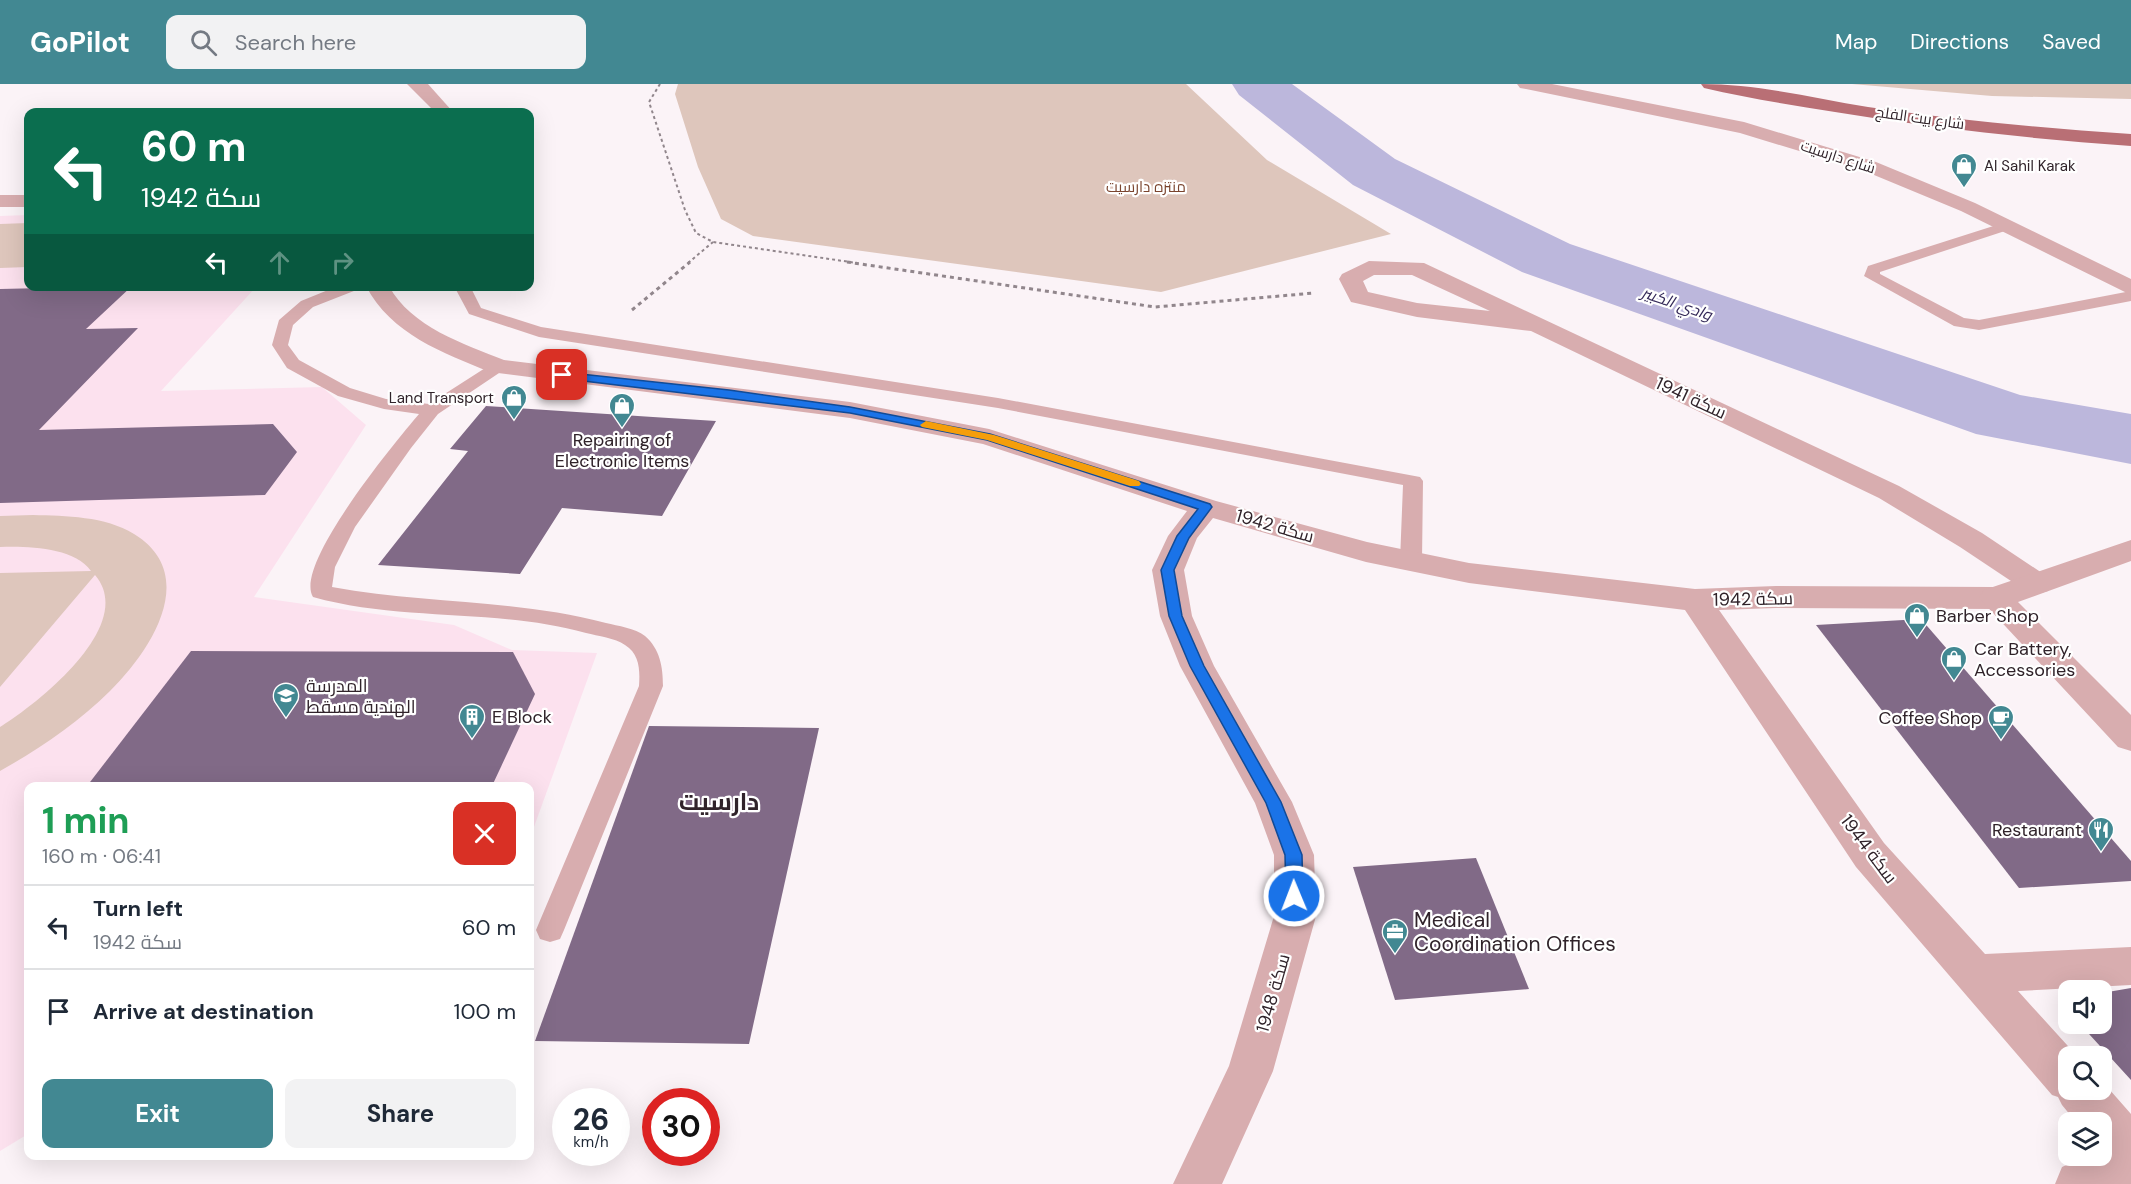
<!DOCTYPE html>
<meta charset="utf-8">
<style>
:root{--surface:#fff;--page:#f2f2f3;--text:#1f2937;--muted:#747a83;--line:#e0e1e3;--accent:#428892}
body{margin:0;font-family:"DM Sans",Cairo,sans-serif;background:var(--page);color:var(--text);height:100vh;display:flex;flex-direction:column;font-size:22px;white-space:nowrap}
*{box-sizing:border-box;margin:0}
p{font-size:20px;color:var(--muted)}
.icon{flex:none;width:33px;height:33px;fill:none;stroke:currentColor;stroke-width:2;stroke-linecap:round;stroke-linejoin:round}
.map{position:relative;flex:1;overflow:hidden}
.drawer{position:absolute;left:24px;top:698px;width:510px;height:378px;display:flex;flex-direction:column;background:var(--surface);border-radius:12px;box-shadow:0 6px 24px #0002}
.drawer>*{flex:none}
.top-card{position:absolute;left:24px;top:24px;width:510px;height:183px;border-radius:12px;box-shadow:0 6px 24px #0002;background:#0b6e4f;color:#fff;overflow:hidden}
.buttons{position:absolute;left:2058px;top:896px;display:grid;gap:12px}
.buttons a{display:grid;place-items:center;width:54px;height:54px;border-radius:12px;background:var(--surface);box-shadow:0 6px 24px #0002;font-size:30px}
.speed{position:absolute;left:552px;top:1004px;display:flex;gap:12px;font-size:30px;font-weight:700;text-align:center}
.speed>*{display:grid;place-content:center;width:78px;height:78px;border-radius:50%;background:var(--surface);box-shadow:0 6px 24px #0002;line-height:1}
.speed small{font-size:15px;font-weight:400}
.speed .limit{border:9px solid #d22;background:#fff;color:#111}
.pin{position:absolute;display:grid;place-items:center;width:51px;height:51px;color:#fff;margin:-26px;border-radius:12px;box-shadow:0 3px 9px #0006}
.me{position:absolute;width:66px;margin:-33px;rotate:359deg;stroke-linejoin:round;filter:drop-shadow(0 0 4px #0008)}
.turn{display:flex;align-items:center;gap:21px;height:126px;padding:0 18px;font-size:27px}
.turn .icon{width:78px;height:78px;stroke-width:2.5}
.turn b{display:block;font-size:42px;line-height:51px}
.lanes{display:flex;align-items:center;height:57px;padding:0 18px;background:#0003;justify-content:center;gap:30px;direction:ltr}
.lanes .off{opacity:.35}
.round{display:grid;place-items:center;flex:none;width:63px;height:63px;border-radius:12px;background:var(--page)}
.summary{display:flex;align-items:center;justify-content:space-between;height:102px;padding:0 18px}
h1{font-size:36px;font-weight:700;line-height:45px;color:#1e9e55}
.button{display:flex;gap:12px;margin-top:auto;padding:12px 18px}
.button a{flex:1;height:69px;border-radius:12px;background:var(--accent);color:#fff;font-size:24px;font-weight:700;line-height:69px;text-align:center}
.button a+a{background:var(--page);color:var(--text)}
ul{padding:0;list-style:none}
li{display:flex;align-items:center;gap:18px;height:84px;padding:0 18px;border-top:2px solid var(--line)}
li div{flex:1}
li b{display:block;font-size:22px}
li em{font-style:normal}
header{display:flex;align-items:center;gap:36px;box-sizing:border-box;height:84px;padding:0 30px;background:var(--accent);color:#fff}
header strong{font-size:28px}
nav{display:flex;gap:33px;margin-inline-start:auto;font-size:21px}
.search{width:420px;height:54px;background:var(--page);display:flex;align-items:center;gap:15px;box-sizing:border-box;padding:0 21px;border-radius:12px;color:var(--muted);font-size:22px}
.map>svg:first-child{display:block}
.built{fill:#fce1ee}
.green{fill:#dec6bc}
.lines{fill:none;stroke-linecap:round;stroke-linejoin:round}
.river{fill:#bcb7dc;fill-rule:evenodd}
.building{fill:#816a87}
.path-far1{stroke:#91868c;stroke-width:2;stroke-dasharray:3 3;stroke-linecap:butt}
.path{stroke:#91868c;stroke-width:3;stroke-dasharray:4 4;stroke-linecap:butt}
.service{fill:#d8adaf;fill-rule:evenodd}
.minor{fill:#d8adaf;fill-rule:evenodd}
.tertiary{fill:#d8adaf;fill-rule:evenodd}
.primary{fill:#b96f75;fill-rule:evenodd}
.route{fill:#1a73e8;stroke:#114b97;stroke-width:1.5}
.slow{fill:#f59e0b}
.labels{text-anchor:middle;stroke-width:4.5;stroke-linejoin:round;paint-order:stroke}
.far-street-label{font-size:15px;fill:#30232a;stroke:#fff}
.far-poi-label{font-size:15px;fill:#30232a;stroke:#fff;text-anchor:start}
.far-park-label{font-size:15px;fill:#7a442e;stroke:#fff}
.far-water-label{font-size:16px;font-style:italic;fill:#342958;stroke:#fff}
.street-label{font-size:18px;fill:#30232a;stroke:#fff}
.poi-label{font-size:18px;fill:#30232a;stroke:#fff;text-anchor:start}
.near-poi-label{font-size:21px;fill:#30232a;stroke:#fff;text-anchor:start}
.district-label{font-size:24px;font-weight:bold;fill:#30232a;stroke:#fff}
</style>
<header>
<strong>GoPilot</strong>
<div class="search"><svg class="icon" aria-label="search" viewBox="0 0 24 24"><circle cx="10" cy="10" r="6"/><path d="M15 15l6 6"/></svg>Search here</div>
<nav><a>Map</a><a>Directions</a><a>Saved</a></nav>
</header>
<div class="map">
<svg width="2131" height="1100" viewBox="0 0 2131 1100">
<rect width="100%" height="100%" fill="#fbf3f7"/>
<path class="built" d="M28,131V202L256,203L161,307L322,303L366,341L254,513L454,541L512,566L597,569L530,754V702H28V1050L0,1067V132Z"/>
<g class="green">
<path d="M678,0H1186L1267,76L1391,150L1161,208L753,152L721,135L698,83L675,10Z"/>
<path d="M1852,0H2131V15L1992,12Z"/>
<path d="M28,139V183L0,184V140Z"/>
<path d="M33,431C66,432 105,432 134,450C201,491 150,568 110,607C78,639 39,665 0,687V643C37,620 138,541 95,491L0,603V489L91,487C74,463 27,462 0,463V432Z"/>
</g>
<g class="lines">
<path class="river" d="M1232,0H1292L1395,75L1570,160L2020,311L2131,330V380L1976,350L1522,188L1353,101L1239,11Z"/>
</g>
<g class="building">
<path d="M132,202L86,245L138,244L39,346L273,340L297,368L265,411L0,419V205Z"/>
<path d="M486,322L653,333L716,337L662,432L562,424L520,490L378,481L468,367L450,365Z"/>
<path d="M1921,535L2131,777V797L2019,804L1816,541Z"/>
<path d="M191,567L513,568L535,610L492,702H87Z"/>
<path d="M649,642L819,644L749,960L535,957Z"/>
<path d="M1476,774L1529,905L1395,916L1353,783Z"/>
<path d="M2131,904V996L2079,939H2102V909Z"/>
</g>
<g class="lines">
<g class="path-far1">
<path d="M660,0L649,18L685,126L696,149L713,158L857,179"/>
<path d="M688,179L713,158"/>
</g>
<g class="path">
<path d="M847,178L1155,223L1314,209"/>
<path d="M632,226L690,178"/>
</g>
<g class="service">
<path d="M2006,138L2011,139L2013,142L2011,145L1880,188V190L1964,234L1979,236L2131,207V217L1979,246L1954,242L1864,192L1868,182Z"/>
<path d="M338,202H360L359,205L313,223L293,241L288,261L299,276L350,304L386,315L429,320L493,279H505L508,283L438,330L411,364L355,443L335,483L332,503C423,520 516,515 606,539C618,542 635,544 645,552C660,565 663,583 663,602L564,846L560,855L550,858L540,855L536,846L639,602C640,587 640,570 625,561C615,554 598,552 586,549C497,524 402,538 313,513C293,481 396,357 419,330L384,325L338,312L287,284L272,261L279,236L301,217Z"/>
<path d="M454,202H470L481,224L541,243L998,314L1420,393L1423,397L1422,477L1418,482L1411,484L1404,482L1400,477L1403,401L998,324L539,253L469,230Z"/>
</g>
<g class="minor">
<path d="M407,0H428L453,28H435Z"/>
<rect x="0" y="111" width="28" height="12"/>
<path d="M1369,177L1424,179L1899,402L1982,449L2048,493L2053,500L2048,507L2037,510L2026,507L1960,463L1879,414L1531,247L1417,233L1351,218L1339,195L1342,190ZM1374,191H1412L1490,227L1417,219L1368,208L1363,197Z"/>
<path d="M366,202H389C411,243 464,260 504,276L850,318L989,345L1216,417L1367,458L1469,479L1695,505L1776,502L1995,503L2006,506L2011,514L2006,522L1995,525L1776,524L1719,526L1884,759L1985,870L2131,863V901L2018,907L2077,972H2068V1005H2102V997L2131,1030V1100H2055L2062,1083L2088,1071H2102V1038H2076L2062,1021L2058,1013L2052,1011L1856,783L1685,526L1469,499L1366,478L1213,434L1197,454L1184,486L1192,532L1214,582L1292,718L1314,771L1316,832L1273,987L1222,1100H1173L1229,982L1274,832V771L1255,719L1180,582L1160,532L1152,486L1168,452L1187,427L983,360L850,334L490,288C443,269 391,250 366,202Z"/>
</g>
<g class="tertiary">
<path d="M1517,0H1552L1744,38L1876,78L1975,119L2131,195V211L1961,127L1862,86L1740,49L1526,5L1520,4Z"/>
<path d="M2131,456V477L2018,518L2131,631V667L2118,663L1979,514L1984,506Z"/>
</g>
<path class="primary" d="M1701,0C1758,0 1813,14 1868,23C1955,36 2043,44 2131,50V62C2032,55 1933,44 1835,28C1791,21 1747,14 1704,4Z"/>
</g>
<path class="route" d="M562,288L729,306L850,323L990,350L1210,420L1212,423L1189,454L1174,486L1182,532L1204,582L1281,718L1302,771L1303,812L1300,817L1294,819L1289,817L1286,812L1285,771L1266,719L1190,582L1169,532L1161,486L1177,452L1198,425L987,356L850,329L559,294V289Z"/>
<path class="slow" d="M926,337L994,351L1139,397L1141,400L1139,402H1130L987,356L922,343L920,341Z"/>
<defs>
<symbol id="shop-pin" viewBox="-11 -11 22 30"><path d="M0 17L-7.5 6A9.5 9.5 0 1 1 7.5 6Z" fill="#428892" stroke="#fff"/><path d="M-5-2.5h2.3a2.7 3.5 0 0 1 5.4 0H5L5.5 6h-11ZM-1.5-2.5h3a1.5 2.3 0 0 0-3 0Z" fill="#fff"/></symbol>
<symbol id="school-pin" viewBox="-11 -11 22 30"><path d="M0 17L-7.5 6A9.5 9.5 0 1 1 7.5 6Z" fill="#428892" stroke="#fff"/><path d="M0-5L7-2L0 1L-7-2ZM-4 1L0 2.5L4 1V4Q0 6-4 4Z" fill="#fff"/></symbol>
<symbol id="building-pin" viewBox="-11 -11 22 30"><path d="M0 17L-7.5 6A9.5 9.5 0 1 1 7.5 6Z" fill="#428892" stroke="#fff"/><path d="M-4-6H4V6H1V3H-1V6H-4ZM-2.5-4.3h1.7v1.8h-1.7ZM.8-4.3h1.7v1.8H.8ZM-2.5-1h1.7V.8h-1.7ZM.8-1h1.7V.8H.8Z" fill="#fff"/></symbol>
<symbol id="cafe-pin" viewBox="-11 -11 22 30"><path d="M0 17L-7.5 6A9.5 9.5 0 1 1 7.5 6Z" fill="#428892" stroke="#fff"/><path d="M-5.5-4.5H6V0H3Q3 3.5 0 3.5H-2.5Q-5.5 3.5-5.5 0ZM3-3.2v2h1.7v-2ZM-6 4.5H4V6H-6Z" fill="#fff"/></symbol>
<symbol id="restaurant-pin" viewBox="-11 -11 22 30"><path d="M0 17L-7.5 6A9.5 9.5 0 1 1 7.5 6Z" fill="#428892" stroke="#fff"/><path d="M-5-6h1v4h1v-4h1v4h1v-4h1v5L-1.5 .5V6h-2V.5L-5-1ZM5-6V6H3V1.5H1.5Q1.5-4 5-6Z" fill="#fff"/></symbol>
<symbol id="office-pin" viewBox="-11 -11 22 30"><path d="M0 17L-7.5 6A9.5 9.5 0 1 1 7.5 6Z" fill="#428892" stroke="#fff"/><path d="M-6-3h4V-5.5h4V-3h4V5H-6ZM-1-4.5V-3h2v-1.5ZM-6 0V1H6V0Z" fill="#fff"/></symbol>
</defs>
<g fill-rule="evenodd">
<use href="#shop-pin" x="1949" y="67" width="30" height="40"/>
<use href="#shop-pin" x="499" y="299" width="30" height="40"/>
<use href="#shop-pin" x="607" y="307" width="30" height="40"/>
<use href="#shop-pin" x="1902" y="517" width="30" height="40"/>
<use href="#shop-pin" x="1939" y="560" width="30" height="40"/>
<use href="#school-pin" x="271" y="597" width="30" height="40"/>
<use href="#building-pin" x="457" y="618" width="30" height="40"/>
<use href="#cafe-pin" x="1986" y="619" width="30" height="40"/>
<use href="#restaurant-pin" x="2086" y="731" width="30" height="40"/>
<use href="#office-pin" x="1380" y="833" width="30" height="40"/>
</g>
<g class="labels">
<g class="far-street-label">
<text transform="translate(1920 34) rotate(8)" y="5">شارع بيت الفلج</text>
<text transform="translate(1838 73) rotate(18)" y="5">شارع دارسيت</text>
</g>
<g class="far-poi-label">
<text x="1984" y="87">Al Sahil Karak</text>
<text x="494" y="319" text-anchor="end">Land Transport</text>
</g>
<g class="far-park-label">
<text x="1146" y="108">منتزه دارسيت</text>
</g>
<g class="far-water-label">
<text transform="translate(1677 219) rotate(19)" y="6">وادي الكبير</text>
</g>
<g class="street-label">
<text transform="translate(1691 314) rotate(25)" y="6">سكة 1941</text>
<text transform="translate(1275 442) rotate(16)" y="6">سكة 1942</text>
<text transform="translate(1753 515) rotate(-1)" y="6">سكة 1942</text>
<text transform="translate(1869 765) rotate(53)" y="6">سكة 1944</text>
<text transform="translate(1273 909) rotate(-74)" y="6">سكة 1948</text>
</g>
<g class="poi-label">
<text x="622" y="362" text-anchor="middle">Repairing of<tspan x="622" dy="21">Electronic Items</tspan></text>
<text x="1936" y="538">Barber Shop</text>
<text x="1974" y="571">Car Battery,<tspan x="1974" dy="21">Accessories</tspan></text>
<text x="306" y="608">المدرسة<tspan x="306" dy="21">الهندية مسقط</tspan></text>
<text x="492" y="639">E Block</text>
<text x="1982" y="640" text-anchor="end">Coffee Shop</text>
<text x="2082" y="752" text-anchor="end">Restaurant</text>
</g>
<g class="near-poi-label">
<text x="1414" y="843">Medical<tspan x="1414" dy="24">Coordination Offices</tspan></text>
</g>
<g class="district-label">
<text x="719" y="726">دارسيت</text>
</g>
</g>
</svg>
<div class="buttons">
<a><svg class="icon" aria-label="sound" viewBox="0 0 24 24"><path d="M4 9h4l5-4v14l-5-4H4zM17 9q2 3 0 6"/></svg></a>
<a><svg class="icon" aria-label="search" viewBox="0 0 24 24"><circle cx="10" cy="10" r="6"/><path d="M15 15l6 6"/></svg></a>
<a><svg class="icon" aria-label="layers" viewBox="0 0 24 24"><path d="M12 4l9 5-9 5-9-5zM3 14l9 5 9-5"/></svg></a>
</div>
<div class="speed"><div>26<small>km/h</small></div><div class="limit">30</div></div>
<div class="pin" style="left:562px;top:291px;background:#d93025"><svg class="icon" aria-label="arrive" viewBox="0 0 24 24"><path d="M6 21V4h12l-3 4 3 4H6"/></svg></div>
<svg class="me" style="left:1294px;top:812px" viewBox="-20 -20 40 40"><circle r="17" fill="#1a73e8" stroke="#fff" stroke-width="3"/><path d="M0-11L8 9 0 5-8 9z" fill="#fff"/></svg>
<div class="top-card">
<div class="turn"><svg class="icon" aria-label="left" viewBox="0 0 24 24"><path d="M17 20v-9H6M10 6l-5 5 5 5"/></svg><div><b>60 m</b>سكة 1942</div></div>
<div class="lanes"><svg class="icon" aria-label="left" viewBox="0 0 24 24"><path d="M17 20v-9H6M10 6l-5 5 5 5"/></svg><svg class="icon off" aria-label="ahead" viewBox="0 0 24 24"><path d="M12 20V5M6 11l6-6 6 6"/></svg><svg class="icon off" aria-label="right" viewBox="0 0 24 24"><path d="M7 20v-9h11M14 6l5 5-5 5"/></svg></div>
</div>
<section class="drawer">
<div class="summary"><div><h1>1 min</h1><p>160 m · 06:41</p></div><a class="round" style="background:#d93025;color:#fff"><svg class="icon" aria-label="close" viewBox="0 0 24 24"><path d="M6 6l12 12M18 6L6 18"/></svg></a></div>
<ul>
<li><svg class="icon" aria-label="left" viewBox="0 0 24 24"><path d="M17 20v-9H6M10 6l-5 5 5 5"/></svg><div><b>Turn left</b><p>سكة 1942</p></div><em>60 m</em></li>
<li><svg class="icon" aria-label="arrive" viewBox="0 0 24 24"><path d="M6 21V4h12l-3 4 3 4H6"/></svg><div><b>Arrive at destination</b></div><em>100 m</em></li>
</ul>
<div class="button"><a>Exit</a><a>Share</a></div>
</section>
</div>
